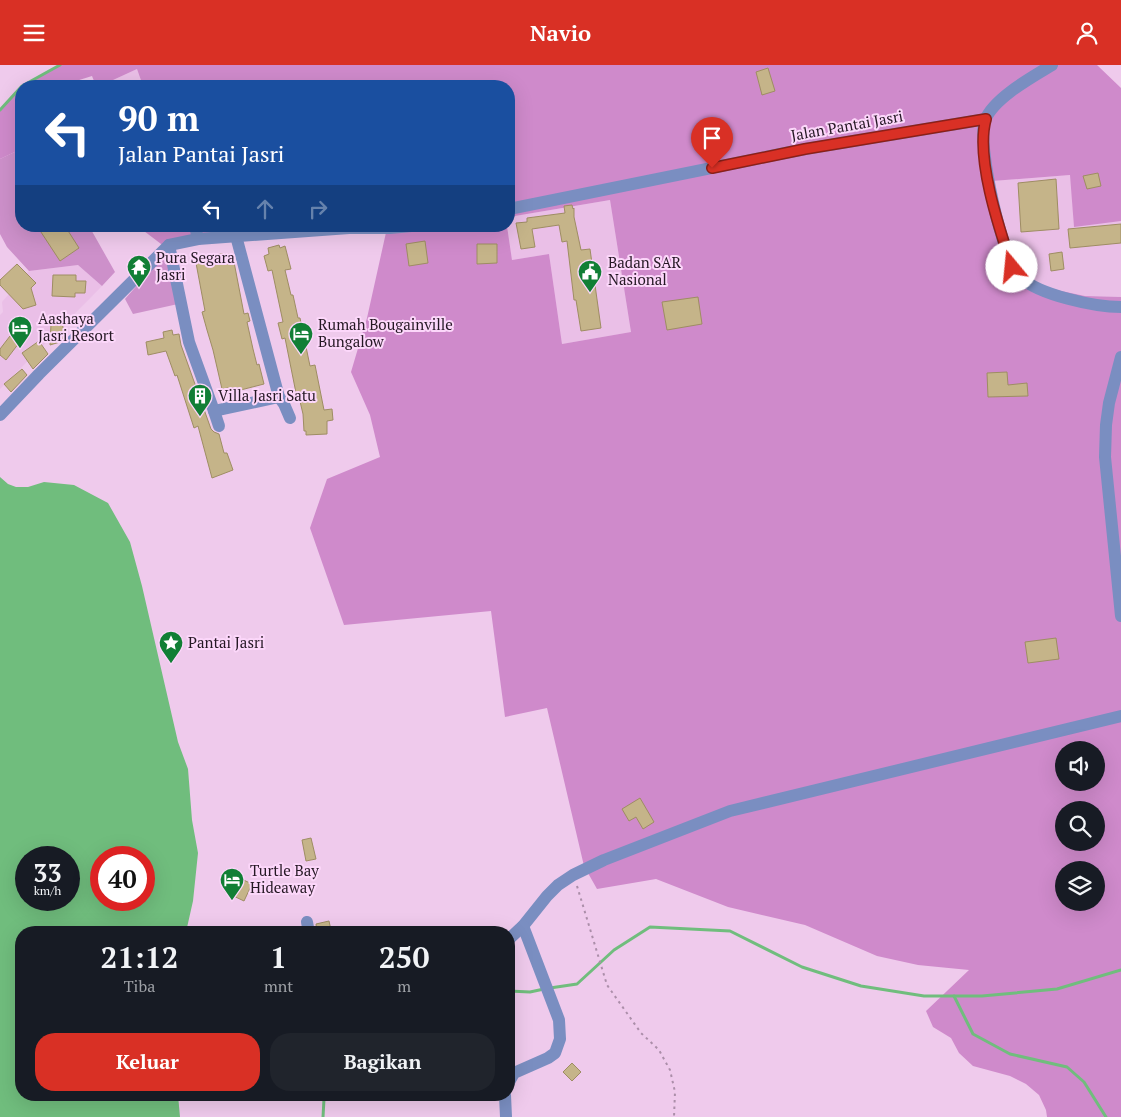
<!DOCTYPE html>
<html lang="id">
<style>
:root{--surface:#171b24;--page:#20242c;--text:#f1f3f6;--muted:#9ea1a6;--accent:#d93025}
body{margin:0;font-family:"PT Serif",serif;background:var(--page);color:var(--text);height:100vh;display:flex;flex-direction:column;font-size:19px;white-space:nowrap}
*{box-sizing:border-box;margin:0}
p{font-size:16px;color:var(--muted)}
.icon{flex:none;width:28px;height:28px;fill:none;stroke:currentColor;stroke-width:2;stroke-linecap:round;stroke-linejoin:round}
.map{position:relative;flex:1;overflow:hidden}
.details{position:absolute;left:15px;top:861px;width:500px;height:175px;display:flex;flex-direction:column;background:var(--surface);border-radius:20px;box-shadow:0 5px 20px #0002}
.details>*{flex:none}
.hud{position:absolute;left:15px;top:15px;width:500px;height:152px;border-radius:20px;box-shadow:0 5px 20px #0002;background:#1a4fa0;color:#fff;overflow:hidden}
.fabs{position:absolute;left:1055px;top:676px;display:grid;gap:10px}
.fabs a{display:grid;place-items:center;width:50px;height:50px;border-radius:50%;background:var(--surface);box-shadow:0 5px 20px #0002;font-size:25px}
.speed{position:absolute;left:15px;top:781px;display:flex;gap:10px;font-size:25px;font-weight:700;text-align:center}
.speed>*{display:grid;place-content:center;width:65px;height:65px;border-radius:50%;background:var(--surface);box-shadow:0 5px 20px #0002;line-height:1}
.speed small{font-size:12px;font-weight:400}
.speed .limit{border:8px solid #d22;background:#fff;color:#111}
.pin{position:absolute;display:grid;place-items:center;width:42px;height:42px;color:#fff;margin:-51px -21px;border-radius:50% 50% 50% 0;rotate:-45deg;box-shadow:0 0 5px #0007}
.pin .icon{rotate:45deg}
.me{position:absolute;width:55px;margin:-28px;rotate:343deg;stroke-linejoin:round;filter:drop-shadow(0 0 4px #0008)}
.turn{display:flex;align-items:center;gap:18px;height:105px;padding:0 20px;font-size:22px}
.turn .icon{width:65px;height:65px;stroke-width:2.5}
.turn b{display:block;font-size:35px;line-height:42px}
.lanes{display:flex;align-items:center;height:48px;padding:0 20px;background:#0003;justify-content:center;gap:25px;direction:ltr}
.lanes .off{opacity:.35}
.eta{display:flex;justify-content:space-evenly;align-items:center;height:85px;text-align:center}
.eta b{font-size:30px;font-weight:600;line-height:35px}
.action{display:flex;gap:10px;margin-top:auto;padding:10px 20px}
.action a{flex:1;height:58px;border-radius:20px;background:var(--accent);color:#fff;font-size:20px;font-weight:600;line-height:58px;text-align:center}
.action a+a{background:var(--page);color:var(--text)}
header{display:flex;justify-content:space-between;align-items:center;height:65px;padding:0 20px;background:var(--accent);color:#fff;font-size:22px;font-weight:600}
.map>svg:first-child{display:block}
.built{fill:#eabfe7}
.green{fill:#cd90ca}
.forest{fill:#cf8acb;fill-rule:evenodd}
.water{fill:#70bd7d;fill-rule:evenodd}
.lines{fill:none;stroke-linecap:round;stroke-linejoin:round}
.stream{stroke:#70bd7d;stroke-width:3}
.building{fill:#c5b489;stroke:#9e8d63}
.path{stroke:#ab8ea9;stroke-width:2;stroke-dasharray:2.5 4;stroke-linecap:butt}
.minor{stroke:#7a8ec1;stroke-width:12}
.route-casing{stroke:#8d1f18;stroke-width:12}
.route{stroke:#d93025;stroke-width:9}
.labels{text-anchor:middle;stroke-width:4;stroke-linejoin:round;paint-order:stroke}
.street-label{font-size:15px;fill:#251824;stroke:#fcd7fa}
.poi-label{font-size:15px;fill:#251824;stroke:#fcd7fa;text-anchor:start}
</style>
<header><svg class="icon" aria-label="menu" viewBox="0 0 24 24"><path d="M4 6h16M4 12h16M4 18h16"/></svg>Navio<svg class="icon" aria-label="person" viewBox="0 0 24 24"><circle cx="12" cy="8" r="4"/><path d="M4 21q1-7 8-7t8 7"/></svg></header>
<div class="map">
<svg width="1121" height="1052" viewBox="0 0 1121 1052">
<rect width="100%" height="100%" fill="#efcaec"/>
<g class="built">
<path d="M137,4L143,21H100Z"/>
<path d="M1071,110L1074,161L1121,156V232L1085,231L1033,220L1014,205L991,116Z"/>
<path d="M610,135L631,267L562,279L549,189L512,195L507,161H509V152Z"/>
<path d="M78,200L102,221L0,324V250L3,247L2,237L29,206Z"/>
</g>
<g class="green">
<path d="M21,84V161H89L115,207L102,221L78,200L29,206L7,182L0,169V94Z"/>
<path d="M167,191L178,239L133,249L125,234L162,192Z"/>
</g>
<g class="forest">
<path d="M60,0H1097L1121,23V156L1074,162L1070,110L992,116L1014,205L1033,220L1085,231L1121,232V1052H1047L1046,1045L1039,1030L1026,1019L1010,1011L973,1001L959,988L951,973L933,962L926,946L969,905L918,900L877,891L805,860L728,842L656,814L597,824L584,801L547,643L505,652L491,546L344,560L310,463L327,414L380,392L370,350L351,307L367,253L387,163L165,182L144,166L183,165V161H507L512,195L549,189L562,279L631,267L610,135L509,152V21H143L137,4L100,21H96L92,11L60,21H22ZM1064,685H1096V718H1064ZM1064,745H1096V778H1064ZM1064,805H1096V838H1064Z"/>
<path d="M21,22V84L0,94V45Z"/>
</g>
<path class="water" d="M0,412L8,419L16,422H28L44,417L74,420L108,438L130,477L142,521L178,677L188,704L192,755L198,788L193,836L186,867L21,868V1030H178L180,1052H0ZM26,792H69V835H26ZM101,792H144V835H101Z"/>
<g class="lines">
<g class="stream">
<path d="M22,21L60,0"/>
<path d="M0,45L21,22"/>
<path d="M550,923L577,919L614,885L650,862L730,866L802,902L861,921L924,931H982L1057,924L1121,905"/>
<path d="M509,926L530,927L544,924"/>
<path d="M954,931L973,969L1010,989L1067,1002L1084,1017L1106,1052"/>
<path d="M323,1052L324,1034L325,1030"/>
</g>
</g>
<g class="building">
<path d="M768,3L775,26L762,30L756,7Z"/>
<path d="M1098,108L1101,121L1087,124L1083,111Z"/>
<path d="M1056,114L1059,164L1021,167L1018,118Z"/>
<path d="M572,140L573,144L574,143V152L581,185L590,184L601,263L581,266L576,235H574L567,176L562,177L559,160L532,164L535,182L521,184L516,158L527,157V153L565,148L564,141Z"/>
<path d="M1121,159V178L1070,183L1068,164Z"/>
<path d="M37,161H65L79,183L60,196Z"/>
<path d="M425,176L428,198L409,201L406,179Z"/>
<path d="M477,179H497V198L477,199Z"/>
<path d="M279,180L280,183L285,181L291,204L285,205L291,230H293L298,253H300L310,301L315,300L324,345L332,344L333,355L327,356V369L306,370V366H304L303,349L298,328H296L285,273L282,274L278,258L283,257L272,205L268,206L264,191L269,189L268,183Z"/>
<path d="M1062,187L1064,204L1051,206L1049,189Z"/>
<path d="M217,189H230V197H234L244,249L248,248L250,256L247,257L253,284L257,300L259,299L264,319L229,328L228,323L222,324L213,285L207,265L202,247L205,246L196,198L217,194Z"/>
<path d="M17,199L36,218L31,223L36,240L23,244L0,220V215Z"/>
<path d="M53,210H76V216H86L85,228H75V232L52,231Z"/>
<path d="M698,232L702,259L667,265L662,237Z"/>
<path d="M61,256L66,271L60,277L50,280L51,259Z"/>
<path d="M172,265L173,270L179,269L181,280L211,364L214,367L219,369L224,388H227L233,405L212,413L198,361L194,363L177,310L175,311L166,286L148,290L146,277L164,273L163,267Z"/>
<path d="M10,271L19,278L6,295L0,290V284Z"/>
<path d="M39,276L48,289L33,304L22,288Z"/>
<path d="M22,304L27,310L11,327L4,319Z"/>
<path d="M1007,307L1008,320L1027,318L1028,331L988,332L987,308Z"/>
<path d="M1056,573L1059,594L1028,598L1025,577Z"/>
<path d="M640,733L654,757L643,764L636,752L629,756L622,744Z"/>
<path d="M311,773L316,794L306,796L302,775Z"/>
<path d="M233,810L252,819L244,836L225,827Z"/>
<path d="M329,856L331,865L317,868L316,859Z"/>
<path d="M572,998L581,1007L572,1016L563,1007Z"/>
</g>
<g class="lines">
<path class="path" d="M577,821L607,920L641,968L659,985L670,1005L675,1027L674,1052"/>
<g class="minor">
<path d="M1052,0C1032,12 994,33 985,55C976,77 1003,197 1020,212C1039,230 1095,242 1121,242"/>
<path d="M509,144L805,84L986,54"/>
<path d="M195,161L198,174"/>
<path d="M169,180L189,277L214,346L279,332L236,171"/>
<path d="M1121,292L1109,338L1106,360L1105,392L1121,551"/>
<path d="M279,332L284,339L290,353"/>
<path d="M214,346L219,361"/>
<path d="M0,350L39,309L169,180L198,174L349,163H390L411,161"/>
<path d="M307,857L309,868"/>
<path d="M509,874L523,861L547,831L558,820L573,810L604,795L730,746L1121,651"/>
<path d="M509,1017L514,1008L548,993L555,988L560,974L559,955L523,861"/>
<path d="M505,1030L506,1052"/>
</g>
</g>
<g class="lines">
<defs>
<path id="route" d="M712,103L805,84L986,54C975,92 999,163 1012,202"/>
</defs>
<use href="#route" class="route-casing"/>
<use href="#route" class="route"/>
</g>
<defs>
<symbol id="temple-pin" viewBox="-11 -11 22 30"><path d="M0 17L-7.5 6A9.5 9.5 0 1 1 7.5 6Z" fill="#117f35" stroke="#fcd7fa"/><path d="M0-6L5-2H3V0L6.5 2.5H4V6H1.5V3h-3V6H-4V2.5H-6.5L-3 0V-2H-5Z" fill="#fff"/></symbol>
<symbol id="civic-pin" viewBox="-11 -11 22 30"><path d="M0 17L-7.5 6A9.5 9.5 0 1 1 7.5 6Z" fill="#117f35" stroke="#fcd7fa"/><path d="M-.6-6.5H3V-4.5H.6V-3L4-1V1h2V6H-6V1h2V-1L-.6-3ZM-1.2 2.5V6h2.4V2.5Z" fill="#fff"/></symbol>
<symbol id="hotel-pin" viewBox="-11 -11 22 30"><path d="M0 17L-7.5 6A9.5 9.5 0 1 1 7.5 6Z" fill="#117f35" stroke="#fcd7fa"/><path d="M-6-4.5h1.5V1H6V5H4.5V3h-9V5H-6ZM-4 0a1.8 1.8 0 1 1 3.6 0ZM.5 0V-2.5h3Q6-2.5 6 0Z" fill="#fff"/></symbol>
<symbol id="building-pin" viewBox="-11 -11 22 30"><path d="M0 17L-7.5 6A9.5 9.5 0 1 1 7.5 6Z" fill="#117f35" stroke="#fcd7fa"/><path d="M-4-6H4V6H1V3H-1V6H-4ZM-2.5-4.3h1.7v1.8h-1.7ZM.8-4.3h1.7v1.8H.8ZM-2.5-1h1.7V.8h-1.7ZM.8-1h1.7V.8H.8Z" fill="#fff"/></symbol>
<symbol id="sight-pin" viewBox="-11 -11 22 30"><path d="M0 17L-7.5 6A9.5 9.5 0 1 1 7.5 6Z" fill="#117f35" stroke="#fcd7fa"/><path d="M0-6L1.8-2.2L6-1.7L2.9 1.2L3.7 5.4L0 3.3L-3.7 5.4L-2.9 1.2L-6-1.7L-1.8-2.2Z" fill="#fff"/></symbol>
</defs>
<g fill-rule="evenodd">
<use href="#temple-pin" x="125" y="188" width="28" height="38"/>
<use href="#civic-pin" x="576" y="193" width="28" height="38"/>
<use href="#hotel-pin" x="6" y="249" width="28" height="38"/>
<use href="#hotel-pin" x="287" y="255" width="28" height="38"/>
<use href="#building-pin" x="186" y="317" width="28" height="38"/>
<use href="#sight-pin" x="157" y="564" width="28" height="38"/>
<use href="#hotel-pin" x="218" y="801" width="28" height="38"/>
</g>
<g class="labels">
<g class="street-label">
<text transform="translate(847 61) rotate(-10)" y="5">Jalan Pantai Jasri</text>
</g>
<g class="poi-label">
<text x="156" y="198">Pura Segara<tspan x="156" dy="17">Jasri</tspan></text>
<text x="608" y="203">Badan SAR<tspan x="608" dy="17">Nasional</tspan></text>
<text x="38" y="259">Aashaya<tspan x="38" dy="17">Jasri Resort</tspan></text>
<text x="318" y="265">Rumah Bougainville<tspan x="318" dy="17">Bungalow</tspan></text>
<text x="218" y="336">Villa Jasri Satu</text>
<text x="188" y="583">Pantai Jasri</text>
<text x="250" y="811">Turtle Bay<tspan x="250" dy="17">Hideaway</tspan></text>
</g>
</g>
</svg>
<div class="fabs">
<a><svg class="icon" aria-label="sound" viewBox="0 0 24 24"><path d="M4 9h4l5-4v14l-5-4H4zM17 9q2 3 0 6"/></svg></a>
<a><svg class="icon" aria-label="search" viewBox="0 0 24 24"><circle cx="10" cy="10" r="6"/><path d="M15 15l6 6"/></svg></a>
<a><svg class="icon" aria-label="layers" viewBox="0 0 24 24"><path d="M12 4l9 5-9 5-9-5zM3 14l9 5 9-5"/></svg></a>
</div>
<div class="speed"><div>33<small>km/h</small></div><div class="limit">40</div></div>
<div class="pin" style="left:712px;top:103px;background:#d93025"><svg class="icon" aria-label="arrive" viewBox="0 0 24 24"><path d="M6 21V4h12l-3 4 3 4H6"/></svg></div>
<svg class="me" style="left:1012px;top:202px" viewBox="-20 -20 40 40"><circle r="19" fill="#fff"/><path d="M0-13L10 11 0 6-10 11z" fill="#d93025"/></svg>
<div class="hud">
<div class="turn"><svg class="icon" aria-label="left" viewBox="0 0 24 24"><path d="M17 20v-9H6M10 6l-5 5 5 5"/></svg><div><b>90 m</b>Jalan Pantai Jasri</div></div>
<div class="lanes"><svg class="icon" aria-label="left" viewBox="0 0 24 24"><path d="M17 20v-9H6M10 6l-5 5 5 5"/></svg><svg class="icon off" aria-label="ahead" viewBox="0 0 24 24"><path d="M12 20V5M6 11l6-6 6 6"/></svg><svg class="icon off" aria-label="right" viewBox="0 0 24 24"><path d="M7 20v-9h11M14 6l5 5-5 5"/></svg></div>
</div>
<section class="details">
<div class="eta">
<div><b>21:12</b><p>Tiba</p></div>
<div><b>1</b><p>mnt</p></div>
<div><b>250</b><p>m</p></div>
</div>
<div class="action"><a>Keluar</a><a>Bagikan</a></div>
</section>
</div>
